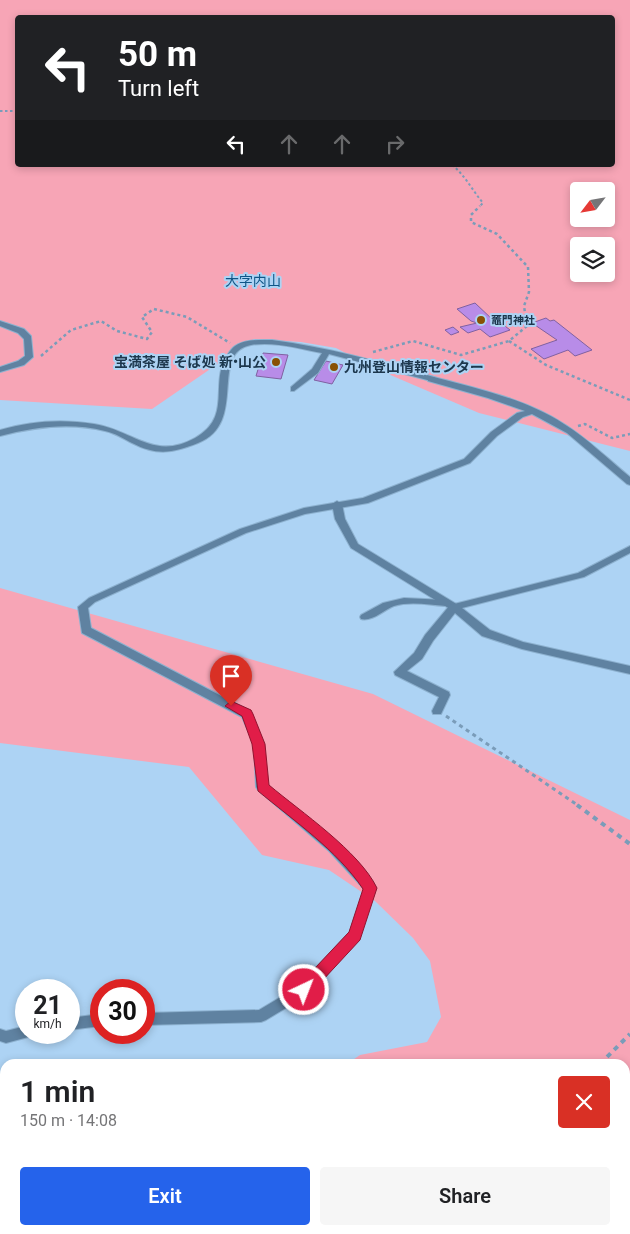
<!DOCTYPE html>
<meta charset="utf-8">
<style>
:root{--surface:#fff;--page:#f6f6f6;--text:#202124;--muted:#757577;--accent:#2563eb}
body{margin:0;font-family:Roboto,"Noto Sans JP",sans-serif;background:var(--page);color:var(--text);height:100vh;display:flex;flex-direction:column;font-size:19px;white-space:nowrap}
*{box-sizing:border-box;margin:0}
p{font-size:16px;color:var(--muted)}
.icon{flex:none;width:28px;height:28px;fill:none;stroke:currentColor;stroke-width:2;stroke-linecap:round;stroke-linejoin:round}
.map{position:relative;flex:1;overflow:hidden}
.sheet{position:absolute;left:0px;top:1059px;width:630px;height:176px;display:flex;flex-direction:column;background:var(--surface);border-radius:15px 15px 0 0;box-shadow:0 2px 8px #0003}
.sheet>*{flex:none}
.guide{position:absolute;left:15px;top:15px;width:600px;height:152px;border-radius:5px;box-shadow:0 2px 8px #0003;background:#202124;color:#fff;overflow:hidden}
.needle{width:32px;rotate:239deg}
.tools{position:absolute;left:570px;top:182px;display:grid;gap:10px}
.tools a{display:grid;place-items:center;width:45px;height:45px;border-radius:5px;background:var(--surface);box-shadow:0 2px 8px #0003;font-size:25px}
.speed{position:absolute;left:15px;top:979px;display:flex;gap:10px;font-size:25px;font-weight:700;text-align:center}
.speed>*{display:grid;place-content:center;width:65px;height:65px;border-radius:50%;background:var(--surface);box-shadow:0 2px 8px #0003;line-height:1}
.speed small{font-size:12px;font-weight:400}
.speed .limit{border:8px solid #d22;background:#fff;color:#111}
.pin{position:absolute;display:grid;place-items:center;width:42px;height:42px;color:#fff;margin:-51px -21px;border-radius:50% 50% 50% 0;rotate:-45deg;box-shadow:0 0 5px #0007}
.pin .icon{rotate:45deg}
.me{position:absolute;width:55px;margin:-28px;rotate:43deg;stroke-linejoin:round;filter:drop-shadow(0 0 4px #0008)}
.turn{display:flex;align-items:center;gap:18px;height:105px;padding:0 20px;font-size:22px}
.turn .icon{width:65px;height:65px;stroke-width:2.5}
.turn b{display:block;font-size:35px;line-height:42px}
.lanes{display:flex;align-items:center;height:48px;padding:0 20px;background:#0003;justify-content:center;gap:25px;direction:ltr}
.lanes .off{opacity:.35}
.round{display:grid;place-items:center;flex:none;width:52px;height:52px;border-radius:5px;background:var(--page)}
.head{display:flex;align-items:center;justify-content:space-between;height:85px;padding:0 20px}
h1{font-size:30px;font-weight:600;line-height:38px}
.primary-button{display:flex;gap:10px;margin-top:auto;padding:10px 20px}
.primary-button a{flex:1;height:58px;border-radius:5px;background:var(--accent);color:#fff;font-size:20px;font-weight:600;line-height:58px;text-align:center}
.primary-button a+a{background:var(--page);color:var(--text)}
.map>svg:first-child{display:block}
.green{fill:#f7a5b6;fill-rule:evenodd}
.building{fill:#b88ce8;stroke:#8061a1}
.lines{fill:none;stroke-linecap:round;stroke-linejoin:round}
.service-casing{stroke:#8db1cf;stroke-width:2}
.minor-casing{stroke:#8db1cf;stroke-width:2}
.path-far3{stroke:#7a9cb9;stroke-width:2;stroke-dasharray:2.5 2.5;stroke-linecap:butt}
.path-far2{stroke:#7a9cb9;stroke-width:2.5;stroke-dasharray:3 3;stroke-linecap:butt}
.path-far1{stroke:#7a9cb9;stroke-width:3;stroke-dasharray:4 4;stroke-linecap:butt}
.path{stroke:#7a9cb9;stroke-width:4;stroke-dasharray:5 5;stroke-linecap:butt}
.service{fill:#5f82a1;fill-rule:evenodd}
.minor{fill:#5f82a1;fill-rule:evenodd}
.route{fill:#e11d48;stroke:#92132f}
.poi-dot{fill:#895103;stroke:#add3f4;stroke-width:2}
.labels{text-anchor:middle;stroke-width:4;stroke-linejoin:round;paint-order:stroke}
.far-poi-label{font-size:11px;font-weight:bold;fill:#1c374d;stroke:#add3f4;text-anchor:start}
.far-quarter-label{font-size:14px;fill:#105687;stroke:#add3f4}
.poi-label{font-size:14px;font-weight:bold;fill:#1c374d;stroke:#add3f4;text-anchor:end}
</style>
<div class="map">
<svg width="630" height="1234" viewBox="0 0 630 1234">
<rect width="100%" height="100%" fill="#add3f4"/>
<g class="green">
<path d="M0,0H630V451L479,413L374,368L336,348L301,342L254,339L152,409L0,400ZM18,18H612V165H18ZM579,191H606V219H579ZM579,246H606V274H579Z"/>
<path d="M0,588L373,694L630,820V1234H63V1230H625V1064H347L360,1055L427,1042L441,1017L430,961L413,938L375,901L329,870L262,855L189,767L0,743Z"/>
</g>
<g class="building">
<path d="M475,303L493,320L496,319L510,330L490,337L480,329L468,333L460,327L477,323L471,321L457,309Z"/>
<path d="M546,318L550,321L554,320L592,350L575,356L568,350L544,359L531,349L557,340L532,323Z"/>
<path d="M453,327L459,332L451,335L445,330Z"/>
<path d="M263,353L288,355L281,379L256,376Z"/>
<path d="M326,361L343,365L332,384L314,380Z"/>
</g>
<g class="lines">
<defs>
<g id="service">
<path d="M0,321L24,329L31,336L33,357L24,365L0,372V367L18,361L25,356L24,339L18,333L0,326Z"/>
<path d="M272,340C327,347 380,362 434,377L435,379L431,381L329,354L318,373L294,391H291V387L312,369L322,353C300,349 274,341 251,345C208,353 249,423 198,443C173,453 157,456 132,443C124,439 115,433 105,431C70,422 34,427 0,436V430C31,421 62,419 94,424C133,430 154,461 195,438C234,416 208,383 228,354C230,351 232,348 235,346C246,339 259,340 272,340Z"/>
<path d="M337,501L342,504L345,519L358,544L458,605L459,607L458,609H450L351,548L335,519L332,504Z"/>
</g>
<g id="minor">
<path d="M428,377H434C478,389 526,399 564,424C588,439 608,459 630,477V485L627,484L567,433L532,414L523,417L497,436L470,463L368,503L305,514L246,533L95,602L88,608L91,628L250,711L264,744L267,785C298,812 359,853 376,888L359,939L309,994L266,1020L261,1022L144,1025V1013L259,1010L299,986L350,932L364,889L329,851L258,790L256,787L254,744L242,717L82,633L78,607L89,598L240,529L304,508L363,498L464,459L491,432L517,413L525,411L488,398L428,381Z"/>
<path d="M630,546V553L584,577L462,608L490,630L523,642L630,666V674L522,649L482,636L455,613L433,641L422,659L407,671L449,692L450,695L441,714H433L432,711L439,697L395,675L394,672L414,653L425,635L450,605L578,573Z"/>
<path d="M404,598L446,600L451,603L446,606C429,605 411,601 394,606C384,610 372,622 361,619L360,617L361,615L383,603Z"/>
<path d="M101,1014V1026L69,1030V1018Z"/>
<path d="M26,1026V1032H33L32,1036L6,1043L0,1041V1029L6,1031Z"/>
</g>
</defs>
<use href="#service" class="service-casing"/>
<use href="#minor" class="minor-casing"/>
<g class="path-far3">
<path d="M0,111H18"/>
<path d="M452,165C465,175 472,190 483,203L479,207"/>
</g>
<g class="path-far2">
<path d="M509,341L546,365L630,400"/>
<path d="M373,352L413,341L461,355L509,341L527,326L524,306L529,292L528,267L497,234L471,222V215L480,206"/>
<path d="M41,356L71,330L101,321L117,331L147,339L152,332L142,317L154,309L187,317L230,343"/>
<path d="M578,426L585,424L612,438L630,434"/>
</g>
<path class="path-far1" d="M446,716L579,806"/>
<g class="path">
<path d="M577,805L630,844"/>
<path d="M600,1064L630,1034"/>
<path d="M326,1234L340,1230"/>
</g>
<use href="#service" class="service"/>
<use href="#minor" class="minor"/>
</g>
<path class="route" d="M231,701L251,710L253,714L265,744L269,785C301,812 359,851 377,888L360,940L309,995L304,996L299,995L296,990L299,985L349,932L363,889C337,850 294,821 258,791L252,744L242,716L225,706Z"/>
<g class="poi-dot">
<circle cx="481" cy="320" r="5"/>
<circle cx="276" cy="362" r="5"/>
<circle cx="334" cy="367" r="5"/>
</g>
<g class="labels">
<g class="far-poi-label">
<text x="491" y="324">竈門神社</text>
</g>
<g class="far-quarter-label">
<text x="253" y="286">大字内山</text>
</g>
<g class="poi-label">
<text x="266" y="367">宝満茶屋 そば処 新•山公</text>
<text x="344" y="372" text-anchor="start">九州登山情報センター</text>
</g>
</g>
</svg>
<div class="tools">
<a><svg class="needle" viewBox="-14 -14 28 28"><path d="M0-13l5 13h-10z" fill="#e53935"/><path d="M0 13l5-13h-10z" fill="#757577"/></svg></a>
<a><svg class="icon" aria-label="layers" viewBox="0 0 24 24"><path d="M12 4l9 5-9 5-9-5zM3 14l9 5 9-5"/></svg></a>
</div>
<div class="speed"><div>21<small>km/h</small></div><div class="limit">30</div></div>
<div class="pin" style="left:231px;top:706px;background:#d93025"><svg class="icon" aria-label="arrive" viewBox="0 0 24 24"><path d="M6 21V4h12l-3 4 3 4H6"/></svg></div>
<svg class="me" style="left:304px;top:990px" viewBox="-20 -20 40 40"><circle r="17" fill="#e11d48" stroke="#fff" stroke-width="3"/><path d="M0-11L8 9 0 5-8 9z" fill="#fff"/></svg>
<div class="guide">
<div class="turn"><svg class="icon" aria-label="left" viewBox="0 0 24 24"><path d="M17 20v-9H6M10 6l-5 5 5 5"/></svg><div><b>50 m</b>Turn left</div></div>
<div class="lanes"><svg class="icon" aria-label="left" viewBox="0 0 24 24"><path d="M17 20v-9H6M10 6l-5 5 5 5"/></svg><svg class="icon off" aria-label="ahead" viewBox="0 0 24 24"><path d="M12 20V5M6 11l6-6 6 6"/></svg><svg class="icon off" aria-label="ahead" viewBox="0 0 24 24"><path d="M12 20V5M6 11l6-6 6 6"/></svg><svg class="icon off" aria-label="right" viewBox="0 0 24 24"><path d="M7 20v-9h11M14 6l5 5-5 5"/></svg></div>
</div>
<section class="sheet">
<div class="head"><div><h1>1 min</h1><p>150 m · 14:08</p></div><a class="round" style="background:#d93025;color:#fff"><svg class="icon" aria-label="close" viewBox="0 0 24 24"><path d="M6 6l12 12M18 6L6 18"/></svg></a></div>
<div class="primary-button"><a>Exit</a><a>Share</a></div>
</section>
</div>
